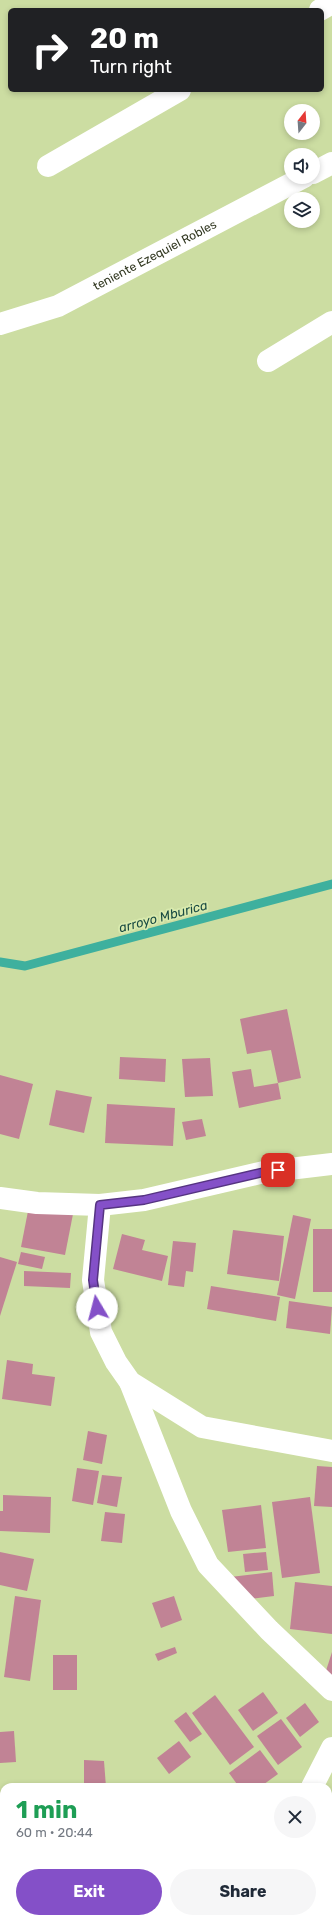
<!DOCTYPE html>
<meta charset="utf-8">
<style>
:root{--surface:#fff;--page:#f6f6f7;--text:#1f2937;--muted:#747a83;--accent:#8450c8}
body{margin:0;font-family:Rubik,sans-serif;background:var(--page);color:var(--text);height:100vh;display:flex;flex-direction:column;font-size:15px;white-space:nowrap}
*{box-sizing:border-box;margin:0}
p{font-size:13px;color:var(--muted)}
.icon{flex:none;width:22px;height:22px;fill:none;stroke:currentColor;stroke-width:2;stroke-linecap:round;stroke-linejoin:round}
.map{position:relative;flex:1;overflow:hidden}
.sheet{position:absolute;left:0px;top:1783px;width:332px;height:140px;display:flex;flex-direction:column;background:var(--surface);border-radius:12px 12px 0 0;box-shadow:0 2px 6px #0003}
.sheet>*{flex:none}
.guide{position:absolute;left:8px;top:8px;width:316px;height:84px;border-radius:6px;box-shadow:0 2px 6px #0003;background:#202124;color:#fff;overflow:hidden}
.needle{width:26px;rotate:17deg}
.fabs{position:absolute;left:284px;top:104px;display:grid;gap:8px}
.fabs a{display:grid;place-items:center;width:36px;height:36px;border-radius:50%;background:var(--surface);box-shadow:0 2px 6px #0003;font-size:20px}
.pin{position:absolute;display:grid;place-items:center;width:34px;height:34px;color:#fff;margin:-17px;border-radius:8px;box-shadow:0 2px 6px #0006}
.me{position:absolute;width:44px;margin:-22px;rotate:352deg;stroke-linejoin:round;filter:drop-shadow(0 0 3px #0008)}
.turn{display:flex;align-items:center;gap:14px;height:84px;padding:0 16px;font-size:18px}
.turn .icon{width:52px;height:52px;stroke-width:2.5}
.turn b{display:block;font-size:28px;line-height:34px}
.round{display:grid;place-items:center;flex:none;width:42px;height:42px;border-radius:21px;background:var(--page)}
.head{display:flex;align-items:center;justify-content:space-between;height:68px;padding:0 16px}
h1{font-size:24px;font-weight:700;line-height:30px;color:#1e9e55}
.cta{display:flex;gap:8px;margin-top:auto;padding:8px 16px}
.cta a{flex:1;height:46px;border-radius:24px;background:var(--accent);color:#fff;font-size:16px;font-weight:700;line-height:46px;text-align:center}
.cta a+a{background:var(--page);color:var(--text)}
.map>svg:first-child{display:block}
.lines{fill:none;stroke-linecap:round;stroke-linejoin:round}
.stream{stroke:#3eb09e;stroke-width:9}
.building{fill:#c18395}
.minor{stroke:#fff;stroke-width:22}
.route-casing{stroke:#563482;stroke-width:10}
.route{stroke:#8450c8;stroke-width:7}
.labels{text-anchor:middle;stroke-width:3.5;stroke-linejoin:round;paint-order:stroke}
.street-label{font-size:12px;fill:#30361f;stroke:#d9eaae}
.water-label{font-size:13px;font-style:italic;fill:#194a42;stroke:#d9eaae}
</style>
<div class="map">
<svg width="332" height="1923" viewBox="0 0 332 1923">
<rect width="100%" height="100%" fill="#ccdda2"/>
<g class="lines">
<path class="stream" d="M0,962L25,966L332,884"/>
</g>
<g class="building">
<path d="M287,1009L301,1078L278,1083L271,1050L247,1054L240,1019Z"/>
<path d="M120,1057L166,1059L165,1082L119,1079Z"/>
<path d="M210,1058L213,1096L185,1097L182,1059Z"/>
<path d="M251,1069L254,1087L278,1083L281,1099L239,1108L232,1072Z"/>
<path d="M0,1075L33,1084L19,1139L0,1134Z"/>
<path d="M56,1090L92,1097L84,1133L49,1125Z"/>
<path d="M107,1104L175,1108L173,1146L105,1143Z"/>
<path d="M202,1119L206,1136L186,1140L182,1122Z"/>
<path d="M29,1206L73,1214L65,1255L21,1247Z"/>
<path d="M293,1215L311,1219L295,1299L277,1295Z"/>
<rect x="313" y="1229" width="19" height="63"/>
<path d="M233,1230L284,1236L279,1281L227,1274Z"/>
<path d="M122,1234L145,1240L142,1250L168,1256L162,1281L113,1269Z"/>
<path d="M173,1241L196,1243L193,1272L186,1271L184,1287L168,1285Z"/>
<path d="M21,1252L45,1257L42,1269L18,1264Z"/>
<path d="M0,1257L17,1262L0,1316Z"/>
<path d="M24,1271L71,1273L70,1288L24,1286Z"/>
<path d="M211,1286L280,1297L276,1321L207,1309Z"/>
<path d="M289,1301L332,1307L330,1334L286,1328Z"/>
<path d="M7,1360L33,1364L32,1374L55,1377L51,1406L2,1399Z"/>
<path d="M88,1431L107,1435L102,1464L83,1460Z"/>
<path d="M317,1466L332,1467V1507L314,1506Z"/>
<path d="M77,1468L99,1471L93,1505L72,1501Z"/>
<path d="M102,1475L122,1477L117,1507L97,1503Z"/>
<path d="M3,1495L51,1497L50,1533L0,1531V1511H3Z"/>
<path d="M310,1497L320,1573L282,1578L272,1502Z"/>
<path d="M261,1505L266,1548L228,1552L222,1510Z"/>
<path d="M105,1512L125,1514L122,1543L101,1541Z"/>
<path d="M0,1552L34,1559L27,1591L0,1585Z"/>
<path d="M266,1552L268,1570L245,1572L243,1554Z"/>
<path d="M272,1572L274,1596L232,1601L230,1577Z"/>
<path d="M295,1582L332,1586V1634L290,1629Z"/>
<path d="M15,1596L41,1600L30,1681L4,1677Z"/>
<path d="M174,1596L182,1620L161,1628L152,1603Z"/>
<path d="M175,1647L177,1653L158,1661L155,1654Z"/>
<path d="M332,1652V1680L324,1677Z"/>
<rect x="53" y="1655" width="24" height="35"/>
<path d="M263,1692L278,1713L253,1731L238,1710Z"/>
<path d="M215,1695L254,1747L230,1765L192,1713Z"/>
<path d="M305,1703L319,1722L300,1737L286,1718Z"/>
<path d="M186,1712L202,1734L190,1742L174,1721Z"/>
<path d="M281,1719L302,1747L278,1765L257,1736Z"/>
<path d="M14,1731L16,1762L0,1763V1732Z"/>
<path d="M179,1741L191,1757L169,1774L157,1758Z"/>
<path d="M260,1750L278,1774L260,1787H239L229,1773Z"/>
<path d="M84,1760L104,1761L106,1787H84Z"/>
<path d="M328,1811L332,1813V1822L328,1832Z"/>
<path d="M0,1887L4,1888L2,1910H0Z"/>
<path d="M328,1906L332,1908V1923H310L311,1919H328Z"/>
<rect x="0" y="1917" width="4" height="6"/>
<path d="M135,1919H154L153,1923H145Z"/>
<path d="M281,1919H303L301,1923H291Z"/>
</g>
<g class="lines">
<g class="minor">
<path d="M320,10L332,3"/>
<path d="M48,166L180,90"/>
<path d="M313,173L332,163"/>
<path id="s1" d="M0,324L58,306L304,177"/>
<path d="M268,361L332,322"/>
<path d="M0,1198L37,1203L100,1205L144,1200L264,1172L332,1164"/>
<path d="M100,1205L93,1280L101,1332L116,1362L130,1382L202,1427L332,1451"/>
<path d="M130,1382L181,1511L208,1565L269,1630L332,1690"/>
<path d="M312,1787L332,1748"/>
<path d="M242,1923L244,1919"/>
</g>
</g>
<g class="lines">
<defs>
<path id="route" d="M97,1308L93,1280L100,1205L144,1200L264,1172L278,1170"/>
</defs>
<use href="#route" class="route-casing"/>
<use href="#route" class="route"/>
</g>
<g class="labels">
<g class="street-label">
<text dy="4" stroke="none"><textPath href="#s1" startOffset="170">teniente Ezequiel Robles</textPath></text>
</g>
<g class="water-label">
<text transform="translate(163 916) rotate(-15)" y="5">arroyo Mburica</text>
</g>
</g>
</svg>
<div class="fabs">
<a><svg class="needle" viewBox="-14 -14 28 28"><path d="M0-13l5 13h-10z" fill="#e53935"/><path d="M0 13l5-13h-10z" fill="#747a83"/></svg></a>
<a><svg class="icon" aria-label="sound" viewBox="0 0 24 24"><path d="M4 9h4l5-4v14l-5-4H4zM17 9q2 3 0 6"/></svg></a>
<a><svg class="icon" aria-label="layers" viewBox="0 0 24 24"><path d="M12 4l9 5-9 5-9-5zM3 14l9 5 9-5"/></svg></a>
</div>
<div class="pin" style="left:278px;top:1170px;background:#d93025"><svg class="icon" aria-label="arrive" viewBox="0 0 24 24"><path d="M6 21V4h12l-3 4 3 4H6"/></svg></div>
<svg class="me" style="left:97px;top:1308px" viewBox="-20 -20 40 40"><circle r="19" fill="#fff"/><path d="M0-13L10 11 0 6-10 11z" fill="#8450c8"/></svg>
<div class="guide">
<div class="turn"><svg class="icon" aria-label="right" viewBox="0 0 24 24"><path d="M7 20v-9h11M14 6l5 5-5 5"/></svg><div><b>20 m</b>Turn right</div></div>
</div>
<section class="sheet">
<div class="head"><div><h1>1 min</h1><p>60 m · 20:44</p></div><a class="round"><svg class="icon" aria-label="close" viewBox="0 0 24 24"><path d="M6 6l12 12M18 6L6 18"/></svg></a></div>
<div class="cta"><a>Exit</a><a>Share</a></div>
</section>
</div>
